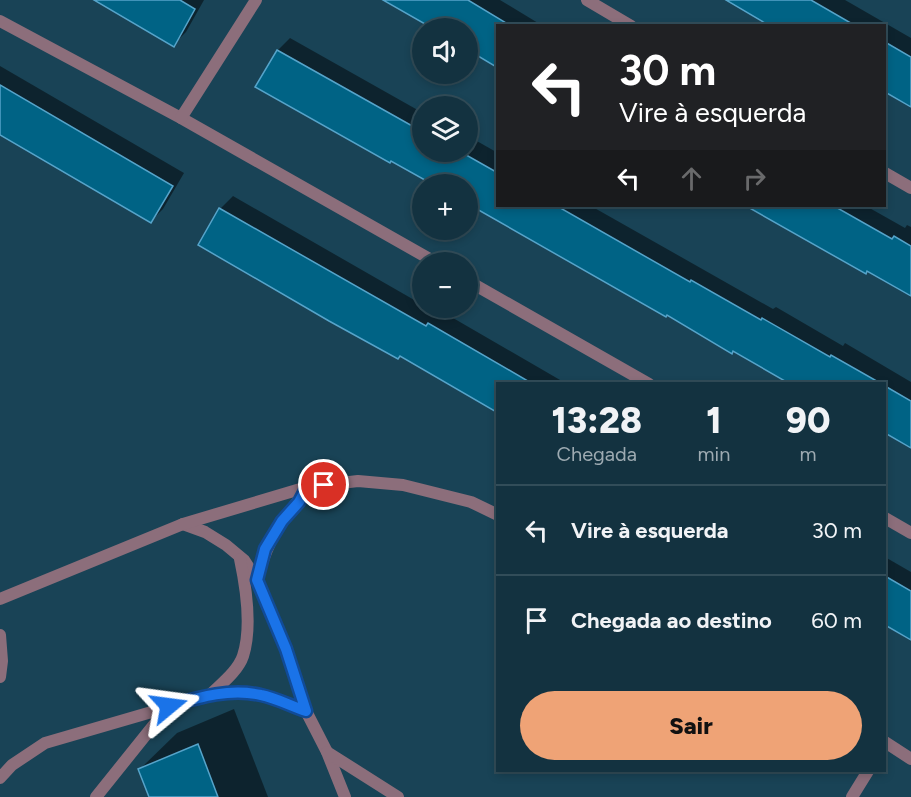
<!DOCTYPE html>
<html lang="pt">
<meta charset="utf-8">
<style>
:root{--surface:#133240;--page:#1c3a47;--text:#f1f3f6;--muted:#9daab1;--line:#324d59;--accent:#efa376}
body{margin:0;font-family:Figtree,sans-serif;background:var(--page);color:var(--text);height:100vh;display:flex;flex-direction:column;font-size:22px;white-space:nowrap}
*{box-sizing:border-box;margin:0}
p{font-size:20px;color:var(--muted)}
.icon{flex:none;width:33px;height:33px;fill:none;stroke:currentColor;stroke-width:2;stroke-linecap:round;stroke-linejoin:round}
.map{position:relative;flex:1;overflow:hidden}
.details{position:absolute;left:496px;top:382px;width:390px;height:390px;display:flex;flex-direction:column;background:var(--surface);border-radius:0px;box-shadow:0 3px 9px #0003,0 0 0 2px var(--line)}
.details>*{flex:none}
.top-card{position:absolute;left:496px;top:24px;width:390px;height:183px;border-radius:0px;box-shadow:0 3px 9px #0003,0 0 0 2px var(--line);background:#202124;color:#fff;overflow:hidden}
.tools{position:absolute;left:412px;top:18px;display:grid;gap:12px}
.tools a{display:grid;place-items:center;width:66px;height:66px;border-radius:50%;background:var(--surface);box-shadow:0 3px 9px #0003,0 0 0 2px var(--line);font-size:30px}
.pin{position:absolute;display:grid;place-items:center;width:51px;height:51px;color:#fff;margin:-26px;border:3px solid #fff;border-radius:50%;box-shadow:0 2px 6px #0007}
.me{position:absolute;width:66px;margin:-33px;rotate:74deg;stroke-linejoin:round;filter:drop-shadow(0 0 4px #0008)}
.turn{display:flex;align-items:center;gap:21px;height:126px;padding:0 24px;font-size:27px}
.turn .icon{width:78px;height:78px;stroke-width:2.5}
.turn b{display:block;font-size:42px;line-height:51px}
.lanes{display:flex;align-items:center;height:57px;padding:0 24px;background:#0003;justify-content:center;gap:30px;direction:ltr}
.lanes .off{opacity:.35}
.eta{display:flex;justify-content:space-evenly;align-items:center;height:102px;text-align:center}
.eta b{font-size:36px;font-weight:800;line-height:42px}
.action{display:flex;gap:12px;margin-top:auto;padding:12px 24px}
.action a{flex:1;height:69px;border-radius:36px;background:var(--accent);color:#111;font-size:24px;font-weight:800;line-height:69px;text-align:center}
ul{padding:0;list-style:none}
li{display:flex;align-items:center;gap:18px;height:90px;padding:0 24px;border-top:2px solid var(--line)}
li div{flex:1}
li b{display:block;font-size:22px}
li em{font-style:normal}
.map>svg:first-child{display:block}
.shadow{fill:#0007}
.building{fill:#006385;stroke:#56a4ca;stroke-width:1.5}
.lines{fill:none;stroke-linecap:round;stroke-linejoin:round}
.service{stroke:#8c6e7b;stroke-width:12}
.minor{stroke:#8c6e7b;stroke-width:12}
.tertiary{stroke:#8c6e7b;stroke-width:12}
.route-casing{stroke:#114b97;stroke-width:15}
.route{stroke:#1a73e8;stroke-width:10}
</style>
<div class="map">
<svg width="911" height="797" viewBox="0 0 911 797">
<rect width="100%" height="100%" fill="#194356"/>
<g class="shadow">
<path d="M99,0H204L186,32L173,45Z"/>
<path d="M386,0H500L543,26H498V66L468,48V28H434Z"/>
<path d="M728,0H845L852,4L911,38V106L885,91V26H773Z"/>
<path d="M290,38L423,113V152H468V136L498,153V206H591L773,309L776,307L843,346L845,343L911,382V447L885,433V384H792L468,203V184H436L257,86L278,50Z"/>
<path d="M0,66L184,173L163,209L151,221L0,133Z"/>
<path d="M233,196L423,305V308H427L438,314L441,311L567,384H498V410L200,244L221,208Z"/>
<path d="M749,206H866L905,228L907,225L911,227V294L868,270L866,272Z"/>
<path d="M885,557L911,572V638L885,623Z"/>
<path d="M234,709L268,797H151L140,769L177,733Z"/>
</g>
<g class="building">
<path d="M94,0H180L195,9L174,47Z"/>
<path d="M383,0H468L511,26H498V68L468,50V28H432Z"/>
<path d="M726,0H811L856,26H770Z"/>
<path d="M885,42L911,57V107L885,92Z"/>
<path d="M277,50L423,132V152H461L498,173V206H557L690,282L691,280L761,320L762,318L830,357L831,355L882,384H790L733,351L732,354L667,315L666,317L468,204V184H432L391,161L390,163L255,87Z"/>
<path d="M0,85L173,186L151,223L0,135Z"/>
<path d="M746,206H834L892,239L894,236L911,246V296L867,271L866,274Z"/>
<path d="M219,208L426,326L428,323L533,384H498V413L400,356L398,359L329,321L198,245Z"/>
<path d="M885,386L911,401V448L885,433Z"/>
<path d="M885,576L911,591V640L885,625Z"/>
<path d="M198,744L218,797H149L138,769Z"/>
</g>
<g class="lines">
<g class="service">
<path d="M96,797L169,706"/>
<path d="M852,797L868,771"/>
</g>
<g class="minor">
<path d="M587,0L631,26"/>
<path d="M0,21L181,118L435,262"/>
<path d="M181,118L256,0"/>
<path d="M885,173L911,188"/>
<path d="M468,281L649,384"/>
<path d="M885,518L911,533"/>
<path d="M183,524L205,532L226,545L244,560L257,580L286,649L306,711L327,752L345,797"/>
<path d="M257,580C263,559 269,541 281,522C290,510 300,501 307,487"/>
<path d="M0,599L183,524L307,487L358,481L403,485L471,502L498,515"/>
<path d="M210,695C221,684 238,671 243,656C252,628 246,587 240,559"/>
<path d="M885,742L911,759"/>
<path d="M327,752L398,797"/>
<path d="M0,778L12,765L45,743L210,695L240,692L262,695L306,711"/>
</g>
<path class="tertiary" d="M0,635L2,661L0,677"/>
</g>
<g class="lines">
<defs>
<path id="route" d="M169,706C200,697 230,688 261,695C276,698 291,706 306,711L286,649L257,580L265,549L282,521L299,502L307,487L324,485"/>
</defs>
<use href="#route" class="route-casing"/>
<use href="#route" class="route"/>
</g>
</svg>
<div class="tools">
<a><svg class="icon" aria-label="sound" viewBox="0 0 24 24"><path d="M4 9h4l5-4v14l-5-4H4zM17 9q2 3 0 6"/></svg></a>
<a><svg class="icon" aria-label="layers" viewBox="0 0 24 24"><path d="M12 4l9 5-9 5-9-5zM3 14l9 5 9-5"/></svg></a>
<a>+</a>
<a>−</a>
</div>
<div class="pin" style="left:324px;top:485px;background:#d93025"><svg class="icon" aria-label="arrive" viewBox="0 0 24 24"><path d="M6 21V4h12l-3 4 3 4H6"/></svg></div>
<svg class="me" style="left:169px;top:706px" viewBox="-20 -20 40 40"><path d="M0-17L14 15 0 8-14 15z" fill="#1a73e8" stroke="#fff" stroke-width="4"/></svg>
<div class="top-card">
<div class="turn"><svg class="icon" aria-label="left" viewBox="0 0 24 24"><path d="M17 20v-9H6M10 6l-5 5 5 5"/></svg><div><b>30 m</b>Vire à esquerda</div></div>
<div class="lanes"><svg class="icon" aria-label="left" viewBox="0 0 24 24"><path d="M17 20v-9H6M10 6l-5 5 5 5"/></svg><svg class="icon off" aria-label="ahead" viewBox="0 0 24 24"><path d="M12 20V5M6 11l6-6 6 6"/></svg><svg class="icon off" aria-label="right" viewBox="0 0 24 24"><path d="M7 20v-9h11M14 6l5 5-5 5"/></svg></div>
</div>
<section class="details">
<div class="eta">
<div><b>13:28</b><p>Chegada</p></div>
<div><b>1</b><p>min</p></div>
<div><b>90</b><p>m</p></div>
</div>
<ul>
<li><svg class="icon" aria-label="left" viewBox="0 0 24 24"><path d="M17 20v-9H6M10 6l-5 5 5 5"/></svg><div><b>Vire à esquerda</b></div><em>30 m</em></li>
<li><svg class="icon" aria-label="arrive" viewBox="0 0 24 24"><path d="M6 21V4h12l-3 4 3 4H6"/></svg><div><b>Chegada ao destino</b></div><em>60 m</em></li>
</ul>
<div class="action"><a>Sair</a></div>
</section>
</div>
